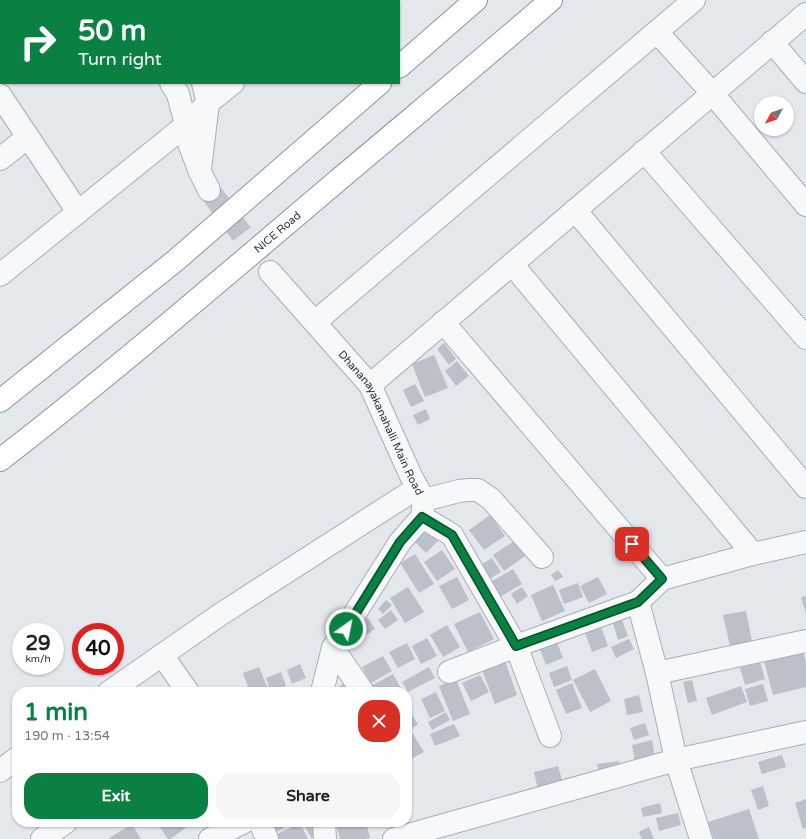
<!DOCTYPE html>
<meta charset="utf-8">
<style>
:root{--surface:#fff;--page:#f6f6f6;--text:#222;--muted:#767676;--accent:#0b8043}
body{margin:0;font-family:"Varela Round",sans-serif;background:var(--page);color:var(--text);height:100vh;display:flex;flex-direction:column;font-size:15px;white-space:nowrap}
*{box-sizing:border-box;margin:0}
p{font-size:13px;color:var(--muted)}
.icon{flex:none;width:22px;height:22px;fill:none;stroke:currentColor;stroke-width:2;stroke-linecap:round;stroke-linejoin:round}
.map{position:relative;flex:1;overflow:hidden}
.panel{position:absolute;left:12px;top:687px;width:400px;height:140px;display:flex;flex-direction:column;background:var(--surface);border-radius:16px;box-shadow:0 1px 3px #0004}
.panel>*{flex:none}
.hud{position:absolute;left:0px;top:0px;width:400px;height:84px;box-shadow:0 1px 3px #0004;background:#0b8043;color:#fff;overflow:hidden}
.needle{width:26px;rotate:230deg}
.controls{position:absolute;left:754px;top:96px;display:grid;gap:8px}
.controls a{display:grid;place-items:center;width:40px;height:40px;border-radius:50%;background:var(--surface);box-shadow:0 1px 3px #0004;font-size:20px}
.speed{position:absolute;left:12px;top:623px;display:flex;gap:8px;font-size:20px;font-weight:700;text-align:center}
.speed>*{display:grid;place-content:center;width:52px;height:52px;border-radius:50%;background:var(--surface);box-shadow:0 1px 3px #0004;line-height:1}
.speed small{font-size:10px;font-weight:400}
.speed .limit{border:6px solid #d22;background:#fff;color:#111}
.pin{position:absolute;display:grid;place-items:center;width:34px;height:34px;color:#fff;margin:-17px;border-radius:8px;box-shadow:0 2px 6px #0006}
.me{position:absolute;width:44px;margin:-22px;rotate:33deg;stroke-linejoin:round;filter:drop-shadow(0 0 3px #0008)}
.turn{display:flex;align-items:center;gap:14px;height:84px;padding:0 12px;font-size:18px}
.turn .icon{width:52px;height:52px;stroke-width:2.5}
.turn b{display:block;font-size:28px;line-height:34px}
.round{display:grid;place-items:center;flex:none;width:42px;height:42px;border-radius:16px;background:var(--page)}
.head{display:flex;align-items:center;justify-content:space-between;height:68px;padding:0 12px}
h1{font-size:24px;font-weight:700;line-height:30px;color:var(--accent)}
.action{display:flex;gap:8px;margin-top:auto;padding:8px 12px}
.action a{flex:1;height:46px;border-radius:16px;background:var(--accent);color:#fff;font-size:16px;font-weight:700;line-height:46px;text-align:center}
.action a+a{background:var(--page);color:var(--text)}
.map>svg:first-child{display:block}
.building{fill:#bbc0ca}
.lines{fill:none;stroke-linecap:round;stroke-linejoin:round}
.minor-tunnel{stroke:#bfc3cb;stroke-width:22;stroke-dasharray:22 11;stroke-linecap:butt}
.minor-casing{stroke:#a9aeb7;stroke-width:24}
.highway-casing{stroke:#8b94a3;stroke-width:24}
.minor{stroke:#f7f8fa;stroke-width:22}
.highway{stroke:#fff;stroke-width:22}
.route-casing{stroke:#07532c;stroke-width:10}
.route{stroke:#0b8043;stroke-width:7}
.labels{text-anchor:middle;stroke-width:3;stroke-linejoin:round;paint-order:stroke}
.street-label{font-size:11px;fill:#2b3445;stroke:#f4f6f9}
</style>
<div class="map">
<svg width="806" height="839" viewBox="0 0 806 839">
<rect width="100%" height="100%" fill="#e4e7ec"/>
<g class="building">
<path d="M444,343L456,359L449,365L437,349Z"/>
<path d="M434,355L448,388L425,397L412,364Z"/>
<path d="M457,361L469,376L456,386L445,371Z"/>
<path d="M415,384L424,401L411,407L403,390Z"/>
<path d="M426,409L430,419L418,425L413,415Z"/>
<path d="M490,515L505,536L484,550L469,530Z"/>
<path d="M428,529L439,540L426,553L415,542Z"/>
<path d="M514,541L525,556L504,571L493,555Z"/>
<path d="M442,550L455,569L437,581L424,562Z"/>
<path d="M415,554L434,584L419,593L400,563Z"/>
<path d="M492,558L501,572L488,580L479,566Z"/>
<path d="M513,569L522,584L498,598L489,583Z"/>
<path d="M558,570L563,577L555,581L551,575Z"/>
<path d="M457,577L469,600L452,609L439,586Z"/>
<path d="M598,577L607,594L589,603L580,586Z"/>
<path d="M578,583L583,597L564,604L559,590Z"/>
<path d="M553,585L565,611L542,621L531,595Z"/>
<path d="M408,587L424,612L405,623L390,598Z"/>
<path d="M522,587L528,596L517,604L511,594Z"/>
<path d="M806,596V614L801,597Z"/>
<path d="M386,600L392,605L383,614L378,609Z"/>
<path d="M391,610L398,620L385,629L378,620Z"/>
<path d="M746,611L752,641L730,646L723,615Z"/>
<path d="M480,612L494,639L468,652L454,624Z"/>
<path d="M368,618L375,629L361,638L354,627Z"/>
<path d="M622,620L628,636L618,640L613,623Z"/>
<path d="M600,624L608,646L592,652L584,630Z"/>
<path d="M447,625L460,647L443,657L430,635Z"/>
<path d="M555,637L563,658L546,665L538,644Z"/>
<path d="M427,638L437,656L421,664L412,646Z"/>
<path d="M629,639L634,649L616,658L611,647Z"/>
<path d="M407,643L415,659L398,668L389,652Z"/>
<path d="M803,651L806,663V687L773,695L764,661Z"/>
<path d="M383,656L392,671L371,683L362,667Z"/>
<path d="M504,658L517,695L495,704L481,667Z"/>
<path d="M760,662L765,679L745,685L740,668Z"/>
<path d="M300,664L306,678L292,684L287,670Z"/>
<path d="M567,666L572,680L554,687L549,673Z"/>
<path d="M259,667L269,692H250L243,673Z"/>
<path d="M429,667L435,678L408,692L402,682Z"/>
<path d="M595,669L611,701L590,712L573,680Z"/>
<path d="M281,672L286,686L271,692L266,678Z"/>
<path d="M393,674L403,692H372L369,687Z"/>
<path d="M480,675L489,692L471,701L462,683Z"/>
<path d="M351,678L361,692H336L334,690Z"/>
<path d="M456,679L470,714L453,721L439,686Z"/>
<path d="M692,680L697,701L688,703L683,682Z"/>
<path d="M572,683L582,708L566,714L556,690Z"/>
<path d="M763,684L768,701L750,706L745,689Z"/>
<path d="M741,686L747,702L712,715L706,698Z"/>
<path d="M436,692L445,711L430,718L421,699Z"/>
<path d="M639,695L643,712L627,715L624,699Z"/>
<path d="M410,712L418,724L407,732V714Z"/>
<path d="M446,712L450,720L432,730L428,722Z"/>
<path d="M645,723L649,735L634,740L630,728Z"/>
<path d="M454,724L460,736L435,746L430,734Z"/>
<path d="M413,734L424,752L407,761V737Z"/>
<path d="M652,740L655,757L635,761L632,745Z"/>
<path d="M782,755L786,767L762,774L758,762Z"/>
<path d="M619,761L620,770L599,772L597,764Z"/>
<path d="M558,766L563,784L538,790L534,772Z"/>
<path d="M763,786L769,806L758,810L751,790Z"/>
<path d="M806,799V828L803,829L795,803Z"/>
<path d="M660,803L662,813L643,817L641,808Z"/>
<path d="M749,809L759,839H714L708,822Z"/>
<path d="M678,813L681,825L659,831L656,818Z"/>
<path d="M156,822H183L187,827L170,839H168Z"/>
<path d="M266,822H295L273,834Z"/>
<path d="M303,822H323V831L311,838Z"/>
<path d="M336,822H366L370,838L365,839H340Z"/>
<path d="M300,823L308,839H277L275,835Z"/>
<path d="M132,824L141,839H110L109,838Z"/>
<path d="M649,827L654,839H642L639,832Z"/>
</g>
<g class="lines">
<path class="minor-tunnel" d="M209,190L270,272"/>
<defs>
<g id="minor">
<path d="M117,0V1"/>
<path d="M154,0V1"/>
<path d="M315,0L316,1"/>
<path d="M657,32L712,93L806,205"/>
<path d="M772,42L806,82"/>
<path d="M171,83L178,94L186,125L189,143L200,172L209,190"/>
<path d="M0,95L78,212"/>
<path d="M644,151L806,338"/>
<path d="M0,159L28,137"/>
<path d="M200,169L208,103L203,83"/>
<path d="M575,210L806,487"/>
<path d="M512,264L753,554"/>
<path id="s1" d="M270,272L370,385L411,476L424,500L422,517L400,542L333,648L322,692"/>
<path d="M0,275L186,125L208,103L233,83"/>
<path d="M315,322L694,0"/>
<path d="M443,322L662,579L638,602L657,673L676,760L806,732"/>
<path d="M370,385L806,14"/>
<path d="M424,500L459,491L469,490H478L491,499L542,557"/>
<path d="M422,517L452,535L516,646L550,736"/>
<path d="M662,579L753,554L806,542"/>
<path d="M333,648L363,692"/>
<path d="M162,655L188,692"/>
<path d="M449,672L516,646L638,602"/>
<path d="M657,673L806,641"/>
<path d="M109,692L221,614L417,488"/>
<path d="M0,771L17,758"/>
<path d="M260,822L267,839"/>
<path d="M324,822L325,839"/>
<path d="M42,839L66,822"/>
<path d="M210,839L244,822"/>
<path d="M394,839L676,760L701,839"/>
</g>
<g id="highway">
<path d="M399,67L476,0"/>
<path d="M0,401L175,261L380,83"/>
<path id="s2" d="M0,460C115,371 225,276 336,182C408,121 480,62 551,0"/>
</g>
</defs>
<use href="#minor" class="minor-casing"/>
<use href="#highway" class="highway-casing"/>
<use href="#minor" class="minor"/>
<use href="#highway" class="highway"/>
</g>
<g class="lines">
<defs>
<path id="route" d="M346,629L400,542L422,517L452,535L516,646L638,602L662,579L632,544"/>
</defs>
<use href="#route" class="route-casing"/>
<use href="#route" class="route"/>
</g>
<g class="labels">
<g class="street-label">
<text dy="4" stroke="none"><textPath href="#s2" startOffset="359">NICE Road</textPath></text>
<text dy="4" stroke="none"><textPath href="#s1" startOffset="189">Dhananayakanahalli Main Road</textPath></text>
</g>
</g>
</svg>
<div class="controls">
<a><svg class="needle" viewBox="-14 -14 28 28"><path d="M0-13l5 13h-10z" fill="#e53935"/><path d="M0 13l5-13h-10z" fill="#767676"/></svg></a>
</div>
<div class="speed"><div>29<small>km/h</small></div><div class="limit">40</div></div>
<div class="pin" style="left:632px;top:544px;background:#d93025"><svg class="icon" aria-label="arrive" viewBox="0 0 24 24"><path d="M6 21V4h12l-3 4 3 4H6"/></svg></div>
<svg class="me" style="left:346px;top:629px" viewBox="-20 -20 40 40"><circle r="17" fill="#0b8043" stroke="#fff" stroke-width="3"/><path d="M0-11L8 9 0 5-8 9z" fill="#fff"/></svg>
<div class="hud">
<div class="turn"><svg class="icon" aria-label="right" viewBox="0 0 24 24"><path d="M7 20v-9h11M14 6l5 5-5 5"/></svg><div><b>50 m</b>Turn right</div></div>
</div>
<section class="panel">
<div class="head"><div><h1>1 min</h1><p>190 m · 13:54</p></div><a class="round" style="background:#d93025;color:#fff"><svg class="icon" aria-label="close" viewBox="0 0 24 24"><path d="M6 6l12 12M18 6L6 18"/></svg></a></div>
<div class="action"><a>Exit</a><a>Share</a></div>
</section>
</div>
